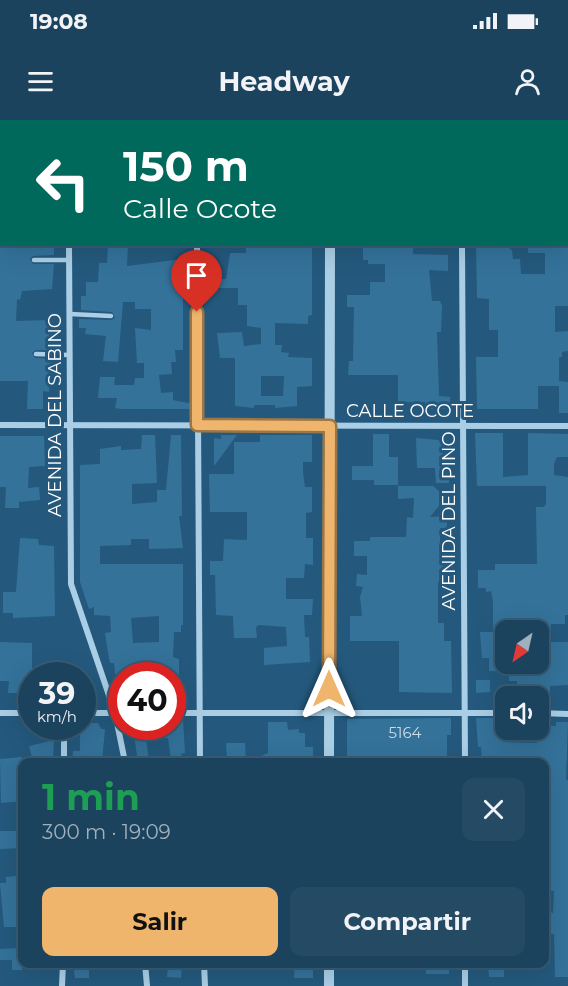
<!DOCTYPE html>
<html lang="es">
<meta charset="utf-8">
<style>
:root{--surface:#1b435e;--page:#244a64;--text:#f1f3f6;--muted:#a0b0bc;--line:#395c73;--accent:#efb56d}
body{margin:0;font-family:Montserrat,sans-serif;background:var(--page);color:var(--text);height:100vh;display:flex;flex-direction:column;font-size:22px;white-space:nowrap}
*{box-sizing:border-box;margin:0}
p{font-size:20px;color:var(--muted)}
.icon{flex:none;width:33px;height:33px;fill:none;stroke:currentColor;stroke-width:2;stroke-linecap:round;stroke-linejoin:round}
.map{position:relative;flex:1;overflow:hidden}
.details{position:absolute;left:18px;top:638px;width:531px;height:210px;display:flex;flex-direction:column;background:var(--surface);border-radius:12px;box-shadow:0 6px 24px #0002,0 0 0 2px var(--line)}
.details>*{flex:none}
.hud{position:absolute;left:0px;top:0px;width:568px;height:126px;box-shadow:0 6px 24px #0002,0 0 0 2px var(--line);background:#00695c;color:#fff;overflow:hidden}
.needle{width:39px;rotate:214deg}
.controls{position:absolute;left:495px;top:500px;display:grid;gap:12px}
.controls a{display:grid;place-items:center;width:54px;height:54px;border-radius:12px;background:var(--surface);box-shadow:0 6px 24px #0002,0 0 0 2px var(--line);font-size:30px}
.speed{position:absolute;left:18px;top:542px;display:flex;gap:12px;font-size:30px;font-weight:700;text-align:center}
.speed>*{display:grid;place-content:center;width:78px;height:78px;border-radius:50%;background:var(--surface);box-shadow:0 6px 24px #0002,0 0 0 2px var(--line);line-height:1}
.speed small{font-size:15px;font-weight:400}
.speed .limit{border:9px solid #d22;background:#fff;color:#111}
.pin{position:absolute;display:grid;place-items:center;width:51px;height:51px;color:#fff;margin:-62px -26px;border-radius:50% 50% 50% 0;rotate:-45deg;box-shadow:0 0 6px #0007}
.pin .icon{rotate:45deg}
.me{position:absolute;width:66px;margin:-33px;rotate:0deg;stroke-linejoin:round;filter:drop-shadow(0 0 4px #0008)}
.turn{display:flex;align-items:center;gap:21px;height:126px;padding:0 24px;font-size:27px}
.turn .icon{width:78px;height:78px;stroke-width:2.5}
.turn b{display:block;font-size:42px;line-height:51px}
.round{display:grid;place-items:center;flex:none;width:63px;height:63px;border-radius:12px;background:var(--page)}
.head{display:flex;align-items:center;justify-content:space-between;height:102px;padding:0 24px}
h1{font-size:36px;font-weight:700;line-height:45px;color:#1e9e55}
.cta{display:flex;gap:12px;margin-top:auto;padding:12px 24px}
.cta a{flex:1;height:69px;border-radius:12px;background:var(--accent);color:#111;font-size:24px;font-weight:700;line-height:69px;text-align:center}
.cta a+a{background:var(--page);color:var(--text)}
.status{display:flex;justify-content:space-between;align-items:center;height:42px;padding:0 30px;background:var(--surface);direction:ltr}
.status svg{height:16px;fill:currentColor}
header{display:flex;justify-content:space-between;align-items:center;height:78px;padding:0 24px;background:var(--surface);font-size:27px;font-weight:700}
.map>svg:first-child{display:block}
.building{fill:#34729a;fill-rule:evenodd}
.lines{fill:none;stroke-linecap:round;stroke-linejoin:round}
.service{stroke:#a9cee5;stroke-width:4.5}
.minor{stroke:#a9cee5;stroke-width:6}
.tertiary{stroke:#a9cee5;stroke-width:10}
.route-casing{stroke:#9b7647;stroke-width:15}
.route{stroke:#efb56d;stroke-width:10}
.labels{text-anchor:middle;stroke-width:6;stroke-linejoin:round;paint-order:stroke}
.number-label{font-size:15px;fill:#ccdce6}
.street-label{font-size:18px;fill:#fff;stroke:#24597d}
</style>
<div class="status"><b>19:08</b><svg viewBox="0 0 49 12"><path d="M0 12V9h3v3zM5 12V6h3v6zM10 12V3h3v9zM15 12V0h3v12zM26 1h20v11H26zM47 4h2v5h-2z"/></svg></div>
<header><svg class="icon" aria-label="menu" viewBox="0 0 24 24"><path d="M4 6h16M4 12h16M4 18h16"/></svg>Headway<svg class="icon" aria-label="person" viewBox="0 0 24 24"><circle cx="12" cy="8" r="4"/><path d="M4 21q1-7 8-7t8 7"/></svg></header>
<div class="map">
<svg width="568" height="866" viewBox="0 0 568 866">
<rect width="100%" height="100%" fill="#24597d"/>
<g class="building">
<path d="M0,124H54V135L33,136L30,139L33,144H54L52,169L22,171L20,180L17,179L16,201L52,200L53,203V230H36L32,233L35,238L53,239V261L50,260L49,272L43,271V289H27L28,261H0Z"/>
<path d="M108,124H128L127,146L183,139V230H175L176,242H171L172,254L159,255L161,273L173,272V280L193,284V289H121L115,288L117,278H98L100,257H115L114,265H134L135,258H144V243H137L135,208L151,210V189H135V182H123L118,242L103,241L106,216L85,214L86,208H79V199L111,200L115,198L112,192L81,190V176H86V162H98L99,143H107Z"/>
<path d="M246,124H312V195L308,196V204L275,203V225H282L281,232L289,233L288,237L312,238V266L297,267V286L275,288V285H254V288L235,286V238H220L217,213L242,212L244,226L261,224V208L247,206V185H238V168H202V160L226,159L230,133H246ZM261,256H284L283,276H261Z"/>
<path d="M363,124H413V134L448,135V151L429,150L432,181H440L442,186L441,212H437L439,276L450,277V289H425V282H398V255H348L349,241H353L354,187H347V175H370V162H385V144H368V140H363Z"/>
<path d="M476,124L509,128L512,130L513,139H520L521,154H545V133H528V124L568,126V186H555V212L568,211V231L562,232V237H559V261L568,262V293H559V266H538V289H477L476,237H498V210H489V179L477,178Z"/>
<path d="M475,313H503V357L528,355V313L568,314V337H557L554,344V355L568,357V495H565V504H551L550,522H568V565L550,566V572H529L530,566H517V561H509V543H538V510H506L505,551H489V538H482L480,512H493V481L491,471L486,472V468H478V450H495V444H537L536,387H544L546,384V366H477Z"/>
<path d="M373,314H389V337H398V365H374V360H352V346H373Z"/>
<path d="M142,315H155L157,363L132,364V384L157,382V370H166L171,315H181L182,396H179L183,428L149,429V419H131V425L100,426V444H183V505H181V512H174L173,537L179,539V555H167V549L115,554L114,543H110L109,539L105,513L111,512L110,496L94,495V487L89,489L80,462V345L100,344V329L121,326V330L141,329ZM159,496V522L133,523L131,498Z"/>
<path d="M221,315H237L214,346V318L221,319Z"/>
<path d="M260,315H312V342H303V352L305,367H312V392L306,393V418H313V445L305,444L304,458H286V479H313L312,495H304L305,517H309L310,542L264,545V528L287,526L286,507L259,505L256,507L257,518H234L233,496L216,495L215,455H210V441H223L224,419L247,420V392H210L209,354H234V322H260Z"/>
<path d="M0,316H44L45,346L29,347L28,368L39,367L40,380L19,382V388H5L6,367H0Z"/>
<path d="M416,318L450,321L449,363H436L435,348H417Z"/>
<path d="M398,366H433L446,377L430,397L447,396V408H440V428H451V443H447V461L438,462V503H444V521H451L452,573L399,572V521H350V496H362L360,477L363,467L356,466L357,454L367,455V436H354V421H370V417H406L407,397L413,398L414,378L398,379Z"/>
<path d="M20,418L38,419L39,425L54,426L55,496L13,498V493H3V472H16Z"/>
<path d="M0,522L32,523V573H8L9,561H0Z"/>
<path d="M476,560H490V572L476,573Z"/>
<path d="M451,598V615H447V642H347V599Z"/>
<path d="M476,598H503V622L537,623L538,606H556V602H568L566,660H568V857H555L554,814H551V806L544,804V790L553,793L554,771H544L548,683L546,682L544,675V642H529V637H503L496,638V642H482L481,627H478Z"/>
<path d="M172,599H183L185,633L181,634L182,639L171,640L168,618H146L149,641L138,642L134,615H130V606H172Z"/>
<path d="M268,602H287L288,610L299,609V613H305V627H313V642H247L268,633Z"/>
<path d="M83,603H98L101,609H105L102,642H72L73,631H80V607H83Z"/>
<path d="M54,620L53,642H33L29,626Z"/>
<path d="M226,623H245L246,642H227Z"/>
<path d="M22,637V681L1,683L0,639Z"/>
<path d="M0,711H22V728L0,729Z"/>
<path d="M16,756V780H19L22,807H4L0,763H6V757Z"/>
<path d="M22,828V850H12V840H0V829Z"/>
<path d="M73,843H89V858H75Z"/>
<path d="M295,843H313V858H294Z"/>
<rect x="426" y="843" width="23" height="11"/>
<path d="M488,843H504V857H489Z"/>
<path d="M168,847H182L181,858L167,857Z"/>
</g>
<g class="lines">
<g class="service">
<path d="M34,140H69"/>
<path d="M70,194L111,196"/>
<path d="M36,234L70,235"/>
</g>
<g class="minor">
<path d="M68,0V2"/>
<path d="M462,0V2"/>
<path d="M197,2V0"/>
<path d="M567,16H568"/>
<path d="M69,124L71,464L115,593L125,642"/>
<path d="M197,124L200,642"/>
<path d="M462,124L465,642"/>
<path d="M0,305L568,306"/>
<path d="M0,593H32"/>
<path d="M82,593H122"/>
<path d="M172,593H506"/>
<path d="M538,593L568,594"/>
<path d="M64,642V606"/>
<path d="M145,843L147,866"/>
<path d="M204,843L205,866"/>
<path d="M465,843V866"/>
<path d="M62,866L63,843"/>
</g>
<g class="tertiary">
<path d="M20,0L25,2"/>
<path d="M345,0L346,2"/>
<path d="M313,2L314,0"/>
<path d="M329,642L330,124"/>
<path d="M329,866V843"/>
</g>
</g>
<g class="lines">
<defs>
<path id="route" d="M197,192V305L330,306L329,569"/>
</defs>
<use href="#route" class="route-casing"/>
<use href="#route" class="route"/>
</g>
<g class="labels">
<g class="number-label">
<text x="405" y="618">5164</text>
</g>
<g class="street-label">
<text x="410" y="297">CALLE OCOTE</text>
<text transform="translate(55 295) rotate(-90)" y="6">AVENIDA DEL SABINO</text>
<text transform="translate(449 401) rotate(-90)" y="6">AVENIDA DEL PINO</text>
</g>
</g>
</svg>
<div class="controls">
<a><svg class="needle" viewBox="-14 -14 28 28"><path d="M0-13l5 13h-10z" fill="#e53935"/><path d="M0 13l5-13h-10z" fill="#a0b0bc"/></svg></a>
<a><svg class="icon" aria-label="sound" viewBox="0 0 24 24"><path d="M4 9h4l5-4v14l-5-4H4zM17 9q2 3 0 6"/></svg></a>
</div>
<div class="speed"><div>39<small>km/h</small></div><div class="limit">40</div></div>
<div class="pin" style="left:197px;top:192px;background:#d93025"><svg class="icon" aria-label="arrive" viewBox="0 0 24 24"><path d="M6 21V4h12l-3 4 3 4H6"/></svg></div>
<svg class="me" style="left:329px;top:569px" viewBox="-20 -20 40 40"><path d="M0-17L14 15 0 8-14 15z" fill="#efb56d" stroke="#fff" stroke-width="4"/></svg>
<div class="hud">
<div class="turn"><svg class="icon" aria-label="left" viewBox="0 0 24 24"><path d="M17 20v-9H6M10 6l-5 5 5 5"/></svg><div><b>150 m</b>Calle Ocote</div></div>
</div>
<section class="details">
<div class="head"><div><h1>1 min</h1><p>300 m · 19:09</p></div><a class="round"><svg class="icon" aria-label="close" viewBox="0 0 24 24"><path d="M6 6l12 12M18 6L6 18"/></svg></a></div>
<div class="cta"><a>Salir</a><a>Compartir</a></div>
</section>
</div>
